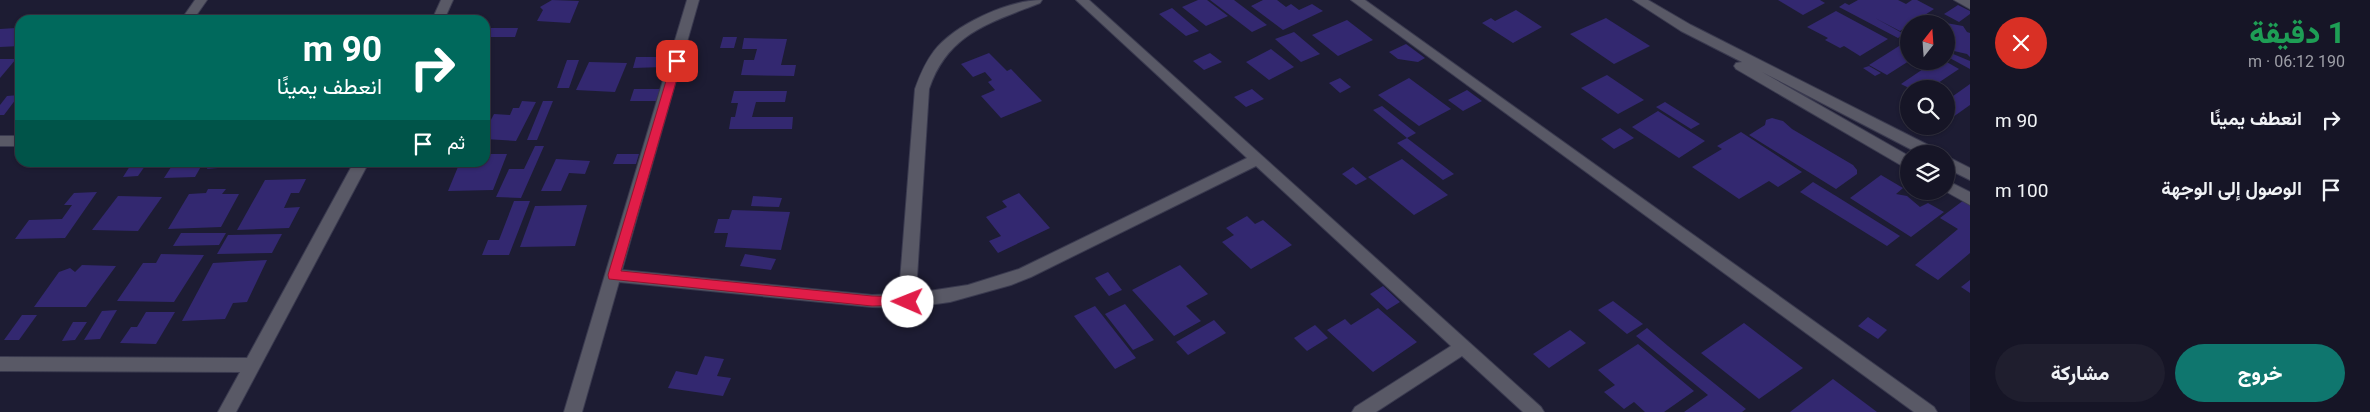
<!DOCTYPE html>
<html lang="ar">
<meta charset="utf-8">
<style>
:root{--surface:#161526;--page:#1f1e2e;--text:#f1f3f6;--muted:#9e9fa7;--line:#353443;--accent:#0f766e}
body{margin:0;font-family:Roboto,Vazirmatn,sans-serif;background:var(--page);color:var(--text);direction:rtl;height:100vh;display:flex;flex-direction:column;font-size:19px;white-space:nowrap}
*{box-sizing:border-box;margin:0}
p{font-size:16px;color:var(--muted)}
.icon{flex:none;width:28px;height:28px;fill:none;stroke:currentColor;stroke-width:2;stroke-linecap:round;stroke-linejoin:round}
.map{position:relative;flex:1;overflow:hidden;direction:ltr}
.panel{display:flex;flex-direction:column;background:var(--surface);width:400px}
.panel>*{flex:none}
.hud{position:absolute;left:15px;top:15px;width:475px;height:152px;border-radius:15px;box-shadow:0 1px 4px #0004,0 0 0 1px var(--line);direction:rtl;background:#00695c;color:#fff;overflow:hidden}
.needle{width:32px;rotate:17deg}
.fabs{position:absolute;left:1900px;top:15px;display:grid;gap:10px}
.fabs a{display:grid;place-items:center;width:55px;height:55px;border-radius:50%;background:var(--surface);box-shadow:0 1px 4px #0004,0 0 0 1px var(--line);font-size:25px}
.pin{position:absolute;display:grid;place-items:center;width:42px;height:42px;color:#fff;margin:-21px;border-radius:10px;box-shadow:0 2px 8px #0006}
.me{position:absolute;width:55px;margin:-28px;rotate:271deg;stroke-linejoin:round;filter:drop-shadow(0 0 4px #0008)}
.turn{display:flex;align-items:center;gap:18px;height:105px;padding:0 25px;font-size:22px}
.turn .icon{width:65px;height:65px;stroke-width:2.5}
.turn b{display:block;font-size:35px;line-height:42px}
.then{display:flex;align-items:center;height:48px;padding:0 25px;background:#0003;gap:10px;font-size:19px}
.round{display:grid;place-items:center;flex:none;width:52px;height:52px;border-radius:26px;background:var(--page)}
.head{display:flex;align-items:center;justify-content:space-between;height:85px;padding:0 25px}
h1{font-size:30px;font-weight:800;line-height:38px;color:#1e9e55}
.button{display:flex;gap:10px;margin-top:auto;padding:10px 25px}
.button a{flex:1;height:58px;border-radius:30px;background:var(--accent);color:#fff;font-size:20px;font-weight:800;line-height:58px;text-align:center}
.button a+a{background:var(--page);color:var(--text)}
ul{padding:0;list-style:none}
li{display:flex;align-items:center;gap:15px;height:70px;padding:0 25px}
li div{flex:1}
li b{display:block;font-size:19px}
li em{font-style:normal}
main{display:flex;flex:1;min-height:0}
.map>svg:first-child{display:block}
.building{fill:#332870}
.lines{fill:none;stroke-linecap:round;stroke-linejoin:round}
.street-casing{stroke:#3a3a4f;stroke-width:2}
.street{fill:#595966;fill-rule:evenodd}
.route{fill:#e11d48;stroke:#92132f}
</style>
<main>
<section class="panel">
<div class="head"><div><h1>1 دقيقة</h1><p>190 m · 06:12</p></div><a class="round" style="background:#d93025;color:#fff"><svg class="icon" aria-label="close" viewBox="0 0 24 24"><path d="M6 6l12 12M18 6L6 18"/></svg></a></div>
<ul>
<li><svg class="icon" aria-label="right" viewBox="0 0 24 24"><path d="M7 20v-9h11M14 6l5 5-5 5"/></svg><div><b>انعطف يمينًا</b></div><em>90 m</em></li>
<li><svg class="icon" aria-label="arrive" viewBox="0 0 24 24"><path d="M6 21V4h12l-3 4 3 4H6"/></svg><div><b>الوصول إلى الوجهة</b></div><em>100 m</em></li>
</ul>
<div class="button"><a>خروج</a><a>مشاركة</a></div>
</section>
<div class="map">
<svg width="1970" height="412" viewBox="0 0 1970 412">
<rect width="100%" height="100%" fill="#1d1c33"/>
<g class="building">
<path d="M552,0L579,1L570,23L537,21L543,10L540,7Z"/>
<path d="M1198,0H1207L1228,16L1206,26L1182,7Z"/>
<path d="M1210,0H1234L1267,25L1252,32Z"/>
<path d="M1263,0H1277L1286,7L1291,4L1299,10L1312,4L1323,11L1283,30L1251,6Z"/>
<path d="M1778,0H1820L1825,3L1803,15Z"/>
<path d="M1858,0H1898L1906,4L1912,0H1917L1934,9L1900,31L1875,18L1904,34L1898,38L1839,7L1845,3L1849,5Z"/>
<path d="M1958,5L1970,11V14L1959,22L1944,14Z"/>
<path d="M1172,8L1199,31L1186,36L1159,14Z"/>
<path d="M1516,10L1542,27L1513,43L1482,23L1491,18L1495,21Z"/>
<path d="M1836,11L1888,39L1860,56L1844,46L1840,48L1825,40L1828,38L1807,27Z"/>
<path d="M67,14L62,20H22L25,17Z"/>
<path d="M77,14H89L84,20H72Z"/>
<path d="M1606,18L1650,46L1614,64L1570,34Z"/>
<path d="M1347,20L1373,40L1338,56L1312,35Z"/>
<path d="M20,23V46L0,47V29L16,28Z"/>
<path d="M1946,23L1963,26L1967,32L1970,33V57L1967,54L1954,51L1952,47L1946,46Z"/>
<path d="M490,28H518L515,37H486Z"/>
<path d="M1294,32L1320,54L1301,62L1275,39Z"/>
<path d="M723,37H737L734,48H720Z"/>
<path d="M744,38L787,39L781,65H796L794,76L741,75L744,60H754L757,49H742Z"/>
<path d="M1907,41L1909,61L1887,75L1869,65Z"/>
<path d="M1406,44L1425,58L1418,62L1398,59L1389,52Z"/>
<path d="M1271,49L1294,67L1269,80L1246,62Z"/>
<path d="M1946,51L1970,61V69L1946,56Z"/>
<path d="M989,53L1007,71L1011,69L1042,101L1001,118L981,96L995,90L988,82L992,80L985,72L973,77L961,64Z"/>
<path d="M1210,53L1222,62L1204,70L1193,61Z"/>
<path d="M636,57H667L664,67L633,68Z"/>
<path d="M0,59H16L0,78Z"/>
<path d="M567,60H579L569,88H557Z"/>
<path d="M1922,61H1945L1959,69L1929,89H1911L1901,84L1929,65Z"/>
<path d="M589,62L627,63L615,92L576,90Z"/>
<path d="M1869,66L1881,73L1875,76L1863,68Z"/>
<path d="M1607,75L1644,100L1618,114L1581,88Z"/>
<path d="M1340,78L1351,87L1340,93L1329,83Z"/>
<path d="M1409,78L1451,109L1419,126L1378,95Z"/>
<path d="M1970,84V105L1953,117L1946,114V101Z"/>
<path d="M634,89H660L656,101H630Z"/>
<path d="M1252,89L1264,99L1246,107L1234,97Z"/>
<path d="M1467,90L1482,101L1463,111L1448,100Z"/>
<path d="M734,91H787L785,102H756L752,117H793L792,129H729L731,117H735L738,103H731Z"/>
<path d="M19,95L4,115H0V105L7,96Z"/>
<path d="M522,101L536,102L516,141L485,139V131L494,114L510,115L513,108H519Z"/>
<path d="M543,101H553L537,140H527Z"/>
<path d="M1665,102L1700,124L1691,129L1656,107Z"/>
<path d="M1382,106L1416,133L1407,138L1373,110Z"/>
<path d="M1658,111L1705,141L1679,158L1632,127Z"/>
<path d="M1772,118L1783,121L1792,129L1853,165L1857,170V174L1836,189L1749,135L1765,125L1766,120Z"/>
<path d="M1620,128L1634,138L1614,149L1601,139Z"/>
<path d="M1741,132L1802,172L1778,187L1769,181L1739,199L1692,167L1722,149L1717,146Z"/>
<path d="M1407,138L1454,174L1443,180L1397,143Z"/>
<path d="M535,146H544L521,198L496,197L509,169H524Z"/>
<path d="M485,154H507L493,190L448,191L460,162H485Z"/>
<path d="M617,154H639L636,164H613Z"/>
<path d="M556,159L590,161L585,174L569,173L561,191H541Z"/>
<path d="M1402,159L1448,195L1414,215L1368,177Z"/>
<path d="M210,162H221L218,168L207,169Z"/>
<path d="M203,163L195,177L164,178L173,164Z"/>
<path d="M130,166H145L138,176L123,177Z"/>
<path d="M1353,167L1367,179L1356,185L1342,174Z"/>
<path d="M1881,175L1903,188L1896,194L1907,196L1920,207L1928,203L1944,212L1911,237L1850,198Z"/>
<path d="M306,179L299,193H291L284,208L300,207L289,228L237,230L265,180Z"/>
<path d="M1813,182L1836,196L1900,236L1887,246L1800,192Z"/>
<path d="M208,189H226L222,194H239L221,227L168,229L189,194L206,193Z"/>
<path d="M97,192L65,238L15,239L29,220L62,219L72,205H64L74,193Z"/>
<path d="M1019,193L1050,228L998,253L989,241L1001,236L986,217L1007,207L1002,201Z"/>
<path d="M118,196L162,197L138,231L92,230Z"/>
<path d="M753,196L782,198L779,207L751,206Z"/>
<path d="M1964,200L1970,203V253L1938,280L1915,265L1958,229L1940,218Z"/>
<path d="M514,201H530L509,255H482L488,240H499Z"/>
<path d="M587,205L575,246L520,247L535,206Z"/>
<path d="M732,210L790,212L781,250L725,247L728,233H714L718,219H729Z"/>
<path d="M1247,216L1255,224L1263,220L1292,245L1251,269L1222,242L1234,235L1226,228Z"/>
<path d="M181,233H226L219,245L173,246Z"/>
<path d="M282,234L272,253L217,254L228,235Z"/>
<path d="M161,254L204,255L174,302L117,301L143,263H156Z"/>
<path d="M745,254L776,259L771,270L740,266Z"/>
<path d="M267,260L247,302L233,303L225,319L182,321L213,263Z"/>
<path d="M82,265L116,266L86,307H34L59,272L70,268L75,272Z"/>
<path d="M1180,265L1208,294L1186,306L1201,321L1174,336L1132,290Z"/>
<path d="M1108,272L1122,290L1109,296L1095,278Z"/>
<path d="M1970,280V293L1961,287Z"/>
<path d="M1383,286L1400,302L1387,310L1370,294Z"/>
<path d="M1613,301L1643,324L1627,334L1598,310Z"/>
<path d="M1125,304L1154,340L1133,350L1105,314Z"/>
<path d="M1095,306L1136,358L1115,369L1074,316Z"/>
<path d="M1378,308L1417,342L1373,372L1327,330L1345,319L1351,325Z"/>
<path d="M117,310L100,339L84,340L102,311Z"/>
<path d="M146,312H175L156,344L120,343L131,327H137Z"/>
<path d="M22,315H37L19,340H4Z"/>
<path d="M1868,317L1887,330L1878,339L1858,326Z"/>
<path d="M1214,320L1226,333L1188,355L1176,342Z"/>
<path d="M73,322H87L75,340L62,341Z"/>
<path d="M1744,323L1803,368L1759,399L1701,353Z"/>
<path d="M1315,325L1328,338L1307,351L1294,338Z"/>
<path d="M1647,328L1668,346L1746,409L1742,412H1684L1708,395L1636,336Z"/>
<path d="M1570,330L1586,343L1549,368L1533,354Z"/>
<path d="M1638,344L1694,391L1664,412H1645L1634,402L1624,409L1604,392L1615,385L1598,370Z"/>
<path d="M705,356L724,359L717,376L731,378L723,396L668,388L676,371L697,375Z"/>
<path d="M1833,379L1877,412H1790Z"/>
</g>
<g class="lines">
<defs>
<g id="street">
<path d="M195,0H207L193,20H181Z"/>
<path d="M441,0H453L444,20H432Z"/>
<path d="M687,0H699L622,270L872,295L899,294L915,89C920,75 925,63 934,51C955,24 1009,0 1042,0L1040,3C990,23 948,33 929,89L916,293L968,285L1019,269L1247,158L1076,0H1089L1541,407L1544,412H1523L1462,356L1376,412H1352L1355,407L1451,346L1256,166L1031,277L1011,285L950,302L907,308L872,307L619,282L582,412H564Z"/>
<path d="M1351,0H1365L1934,407L1937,412H1914Z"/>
<path d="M1633,0H1648L1691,25L1938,150L1940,154H1920L1762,72L1909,156V168L1904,167L1736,69L1734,66L1736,63L1742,62L1681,31Z"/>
<path d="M1954,0H1970V9Z"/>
<rect x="0" y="136" width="20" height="10"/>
<path d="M1946,156L1970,168V180L1946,168Z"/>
<path d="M354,162H369L236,412H218L240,372L0,371V357L247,358Z"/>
<path d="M1946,180L1970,192V205L1945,191Z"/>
</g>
</defs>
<use href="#street" class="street-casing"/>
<use href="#street" class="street"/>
</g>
<path class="route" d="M677,58L682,61L621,271L872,296L908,297L912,299L914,302L912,305L872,306L609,279L608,275L672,61Z"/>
</svg>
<div class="fabs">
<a><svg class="needle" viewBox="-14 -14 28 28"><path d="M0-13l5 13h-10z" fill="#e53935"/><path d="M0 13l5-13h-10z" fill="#9e9fa7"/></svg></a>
<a><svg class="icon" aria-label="search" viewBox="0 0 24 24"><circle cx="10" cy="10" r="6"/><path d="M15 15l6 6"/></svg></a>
<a><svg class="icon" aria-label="layers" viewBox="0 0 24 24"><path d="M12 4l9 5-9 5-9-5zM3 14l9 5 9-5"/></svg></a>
</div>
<div class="pin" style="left:677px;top:61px;background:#d93025"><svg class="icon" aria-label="arrive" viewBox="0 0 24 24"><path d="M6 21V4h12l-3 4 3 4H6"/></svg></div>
<svg class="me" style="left:908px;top:302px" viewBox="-20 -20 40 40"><circle r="19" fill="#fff"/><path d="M0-13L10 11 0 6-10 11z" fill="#e11d48"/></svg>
<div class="hud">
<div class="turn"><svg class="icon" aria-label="right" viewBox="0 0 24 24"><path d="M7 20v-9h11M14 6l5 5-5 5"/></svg><div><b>90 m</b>انعطف يمينًا</div></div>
<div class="then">ثم<svg class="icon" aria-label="arrive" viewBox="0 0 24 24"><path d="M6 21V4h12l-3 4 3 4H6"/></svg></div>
</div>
</div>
</main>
